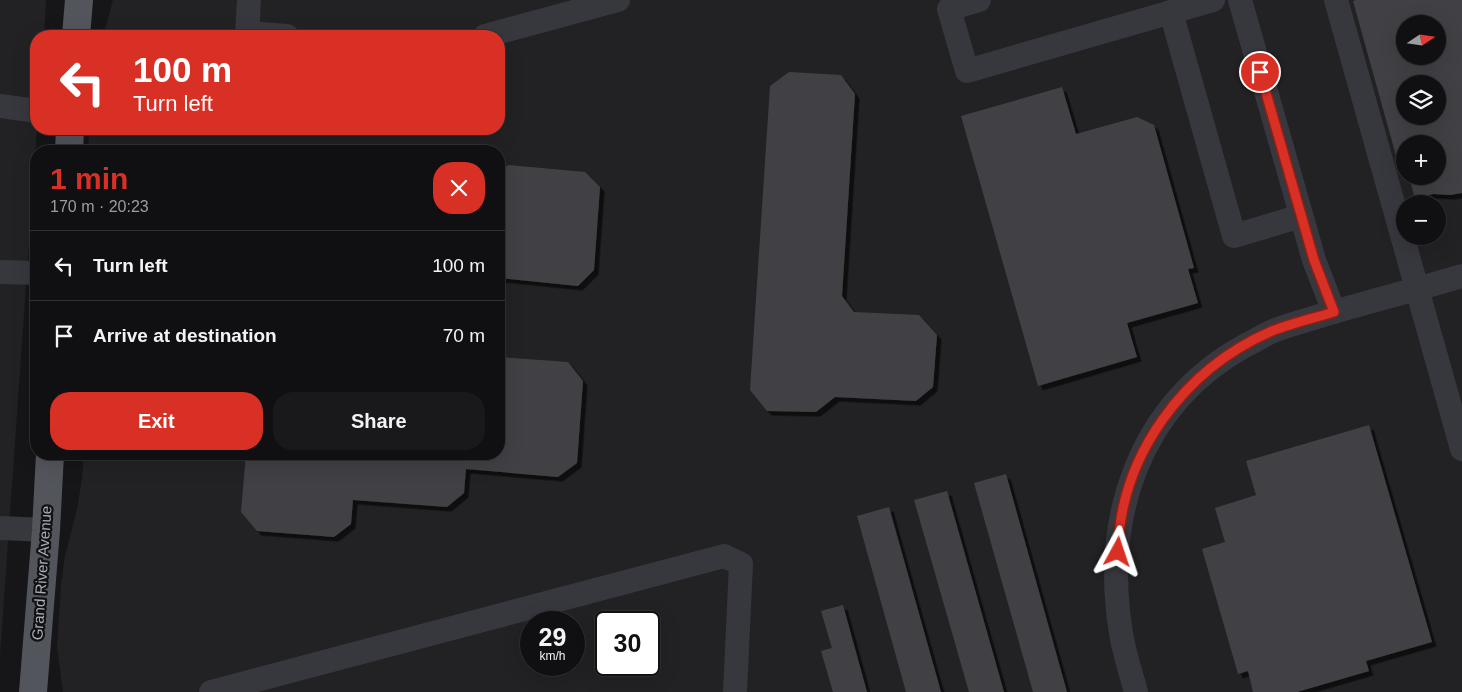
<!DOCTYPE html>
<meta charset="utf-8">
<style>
:root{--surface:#101012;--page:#19191b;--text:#f1f3f6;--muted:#9c9d9f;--line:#303032;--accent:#d93025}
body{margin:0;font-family:Helvetica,sans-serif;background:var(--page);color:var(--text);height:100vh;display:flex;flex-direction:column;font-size:19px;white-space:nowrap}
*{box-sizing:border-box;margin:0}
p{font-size:16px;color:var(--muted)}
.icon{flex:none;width:28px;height:28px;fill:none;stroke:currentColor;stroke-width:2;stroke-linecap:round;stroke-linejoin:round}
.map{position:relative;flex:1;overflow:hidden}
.details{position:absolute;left:30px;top:145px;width:475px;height:315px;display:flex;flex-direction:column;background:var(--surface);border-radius:20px;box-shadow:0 5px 20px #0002,0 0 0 1px var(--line)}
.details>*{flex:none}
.top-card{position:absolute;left:30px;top:30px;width:475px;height:105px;border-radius:20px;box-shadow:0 5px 20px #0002,0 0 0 1px var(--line);background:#d93025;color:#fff;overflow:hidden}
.needle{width:32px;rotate:77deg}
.tools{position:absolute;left:1396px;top:15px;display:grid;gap:10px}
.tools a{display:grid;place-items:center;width:50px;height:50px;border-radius:50%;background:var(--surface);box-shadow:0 5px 20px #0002,0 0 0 1px var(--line);font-size:25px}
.speed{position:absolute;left:520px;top:611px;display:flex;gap:10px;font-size:25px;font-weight:700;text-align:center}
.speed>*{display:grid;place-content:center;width:65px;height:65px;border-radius:50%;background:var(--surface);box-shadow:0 5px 20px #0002,0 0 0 1px var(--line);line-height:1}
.speed small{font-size:12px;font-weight:400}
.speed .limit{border:2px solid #111;border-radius:8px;background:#fff;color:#111}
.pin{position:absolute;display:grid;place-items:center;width:42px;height:42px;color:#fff;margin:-21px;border:2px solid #fff;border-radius:50%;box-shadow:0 1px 5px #0007}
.me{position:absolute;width:55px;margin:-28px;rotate:5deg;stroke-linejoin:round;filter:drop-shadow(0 0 4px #0008)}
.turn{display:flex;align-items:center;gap:18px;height:105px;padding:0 20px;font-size:22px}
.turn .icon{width:65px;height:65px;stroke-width:2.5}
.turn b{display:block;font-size:35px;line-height:42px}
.round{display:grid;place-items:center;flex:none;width:52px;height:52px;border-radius:20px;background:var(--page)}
.head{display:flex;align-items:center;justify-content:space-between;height:85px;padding:0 20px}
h1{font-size:30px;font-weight:600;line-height:38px;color:var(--accent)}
.primary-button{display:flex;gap:10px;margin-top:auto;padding:10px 20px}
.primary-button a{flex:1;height:58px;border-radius:20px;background:var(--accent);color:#fff;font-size:20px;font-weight:600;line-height:58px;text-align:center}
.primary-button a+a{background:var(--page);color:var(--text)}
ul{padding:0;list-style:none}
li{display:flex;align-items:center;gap:15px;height:70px;padding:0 20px;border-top:1px solid var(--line)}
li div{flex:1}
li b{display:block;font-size:19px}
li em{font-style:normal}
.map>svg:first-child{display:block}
.built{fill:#222225;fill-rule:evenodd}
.building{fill:#404145;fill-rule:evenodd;filter:url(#shadow)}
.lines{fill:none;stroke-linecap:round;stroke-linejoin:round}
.minor{stroke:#37383d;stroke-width:24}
.major{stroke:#53555c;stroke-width:28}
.route-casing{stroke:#8d1f18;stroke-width:12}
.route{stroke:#d93025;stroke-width:9}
.labels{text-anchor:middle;stroke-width:4.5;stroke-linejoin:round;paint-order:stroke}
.street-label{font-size:15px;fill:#a8adb8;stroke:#111113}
</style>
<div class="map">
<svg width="1462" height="692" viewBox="0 0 1462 692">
<defs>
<filter id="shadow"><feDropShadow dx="4.5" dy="4.5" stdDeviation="0" flood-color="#0009"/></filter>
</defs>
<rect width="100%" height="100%" fill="#161618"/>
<g class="built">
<path d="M0,0H46L44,36H36L37,129L0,656Z"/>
<path d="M113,0H1462V692H63L57,647L61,585L65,556L77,509L82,479L84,454H499V151H88L89,129H499V36H103ZM1405,24H1438V56H1405ZM1405,84H1438V116H1405ZM1405,144H1438V176H1405ZM1405,204H1438V236H1405ZM531,622H574V665H531ZM606,622H649V665H606Z"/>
</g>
<g class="building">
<path d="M1356,0H1462V193L1450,195L1433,194L1415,199L1409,176H1438V144H1405V169L1400,170L1353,1ZM1405,24H1438V56H1405ZM1405,84H1438V116H1405Z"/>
<path d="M789,72L841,75L855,94L842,296L854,312L919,315L937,335L933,387L916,401L835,397L816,412L767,411L750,390L770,86Z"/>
<path d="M1062,87L1076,134L1137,117L1154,125L1194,268L1188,269L1198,303L1127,323L1137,357L1038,386L961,116Z"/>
<path d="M508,165L585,172L600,187L594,270L578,286L499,278V173Z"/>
<path d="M499,357L568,362L583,381L577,463L558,477L466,469L464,493L447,507L353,500L351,524L334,537L257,531L241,512L246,454H499Z"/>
<path d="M1369,425L1432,642L1366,661L1369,671L1297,692H1253L1248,671L1238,674L1202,549L1225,542L1215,508L1256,495L1246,461Z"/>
<path d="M1006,474L1067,692H1033L974,483Z"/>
<path d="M947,491L1004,692H969L914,500Z"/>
<path d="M889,507L941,692H906L857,516Z"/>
<path d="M843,605L867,692H833L821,651L832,648L821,611Z"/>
</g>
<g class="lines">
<g class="minor">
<path d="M979,0L949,9L967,71L1213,0"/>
<path d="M1240,0L1314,260L1334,312"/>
<path d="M1336,0L1462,449"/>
<path d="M1171,12L1234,236L1301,216"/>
<path d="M247,33L287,36"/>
<path d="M247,36L249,0"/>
<path d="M485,36L618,0"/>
<path d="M0,106L36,111"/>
<path d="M0,272L36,273"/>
<path d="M0,528L46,530"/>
<path d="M211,692L724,556L741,564L735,692"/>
<path d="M1136,692C1131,673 1124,653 1121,633C1102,517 1139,404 1246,345C1255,341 1264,335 1273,331C1288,325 1304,321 1320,316C1367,302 1415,290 1462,276"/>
</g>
<g class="major">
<path d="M76,36L79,0"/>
<path d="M69,151L70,129"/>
<path d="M33,692L46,530L50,454"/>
</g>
</g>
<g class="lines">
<defs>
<path id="route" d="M1118,552C1120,455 1184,369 1272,331C1292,323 1314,318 1334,312L1314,260L1260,72"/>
</defs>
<use href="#route" class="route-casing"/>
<use href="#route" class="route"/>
</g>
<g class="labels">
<g class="street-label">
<text transform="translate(42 573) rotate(-86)" y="5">Grand River Avenue</text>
</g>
</g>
</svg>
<div class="tools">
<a><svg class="needle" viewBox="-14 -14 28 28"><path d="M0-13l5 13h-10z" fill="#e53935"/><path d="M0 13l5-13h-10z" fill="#9c9d9f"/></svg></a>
<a><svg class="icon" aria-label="layers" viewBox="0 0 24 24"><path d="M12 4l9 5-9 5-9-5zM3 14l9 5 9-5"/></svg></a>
<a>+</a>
<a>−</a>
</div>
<div class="speed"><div>29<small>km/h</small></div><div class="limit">30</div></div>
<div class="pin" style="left:1260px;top:72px;background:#d93025"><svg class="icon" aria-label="arrive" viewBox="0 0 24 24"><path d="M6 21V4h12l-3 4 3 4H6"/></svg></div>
<svg class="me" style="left:1118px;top:552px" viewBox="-20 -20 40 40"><path d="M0-17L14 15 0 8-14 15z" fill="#d93025" stroke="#fff" stroke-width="4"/></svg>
<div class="top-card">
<div class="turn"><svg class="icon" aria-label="left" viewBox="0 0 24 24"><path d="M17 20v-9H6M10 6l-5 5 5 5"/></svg><div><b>100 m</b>Turn left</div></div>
</div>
<section class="details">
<div class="head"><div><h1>1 min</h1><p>170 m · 20:23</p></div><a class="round" style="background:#d93025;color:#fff"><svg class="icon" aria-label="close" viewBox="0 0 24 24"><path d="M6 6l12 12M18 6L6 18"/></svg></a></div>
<ul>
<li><svg class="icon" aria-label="left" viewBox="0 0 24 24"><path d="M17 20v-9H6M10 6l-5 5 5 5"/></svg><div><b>Turn left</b></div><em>100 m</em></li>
<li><svg class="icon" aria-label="arrive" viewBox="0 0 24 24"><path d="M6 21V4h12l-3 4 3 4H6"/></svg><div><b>Arrive at destination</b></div><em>70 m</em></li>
</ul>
<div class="primary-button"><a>Exit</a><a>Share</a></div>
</section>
</div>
